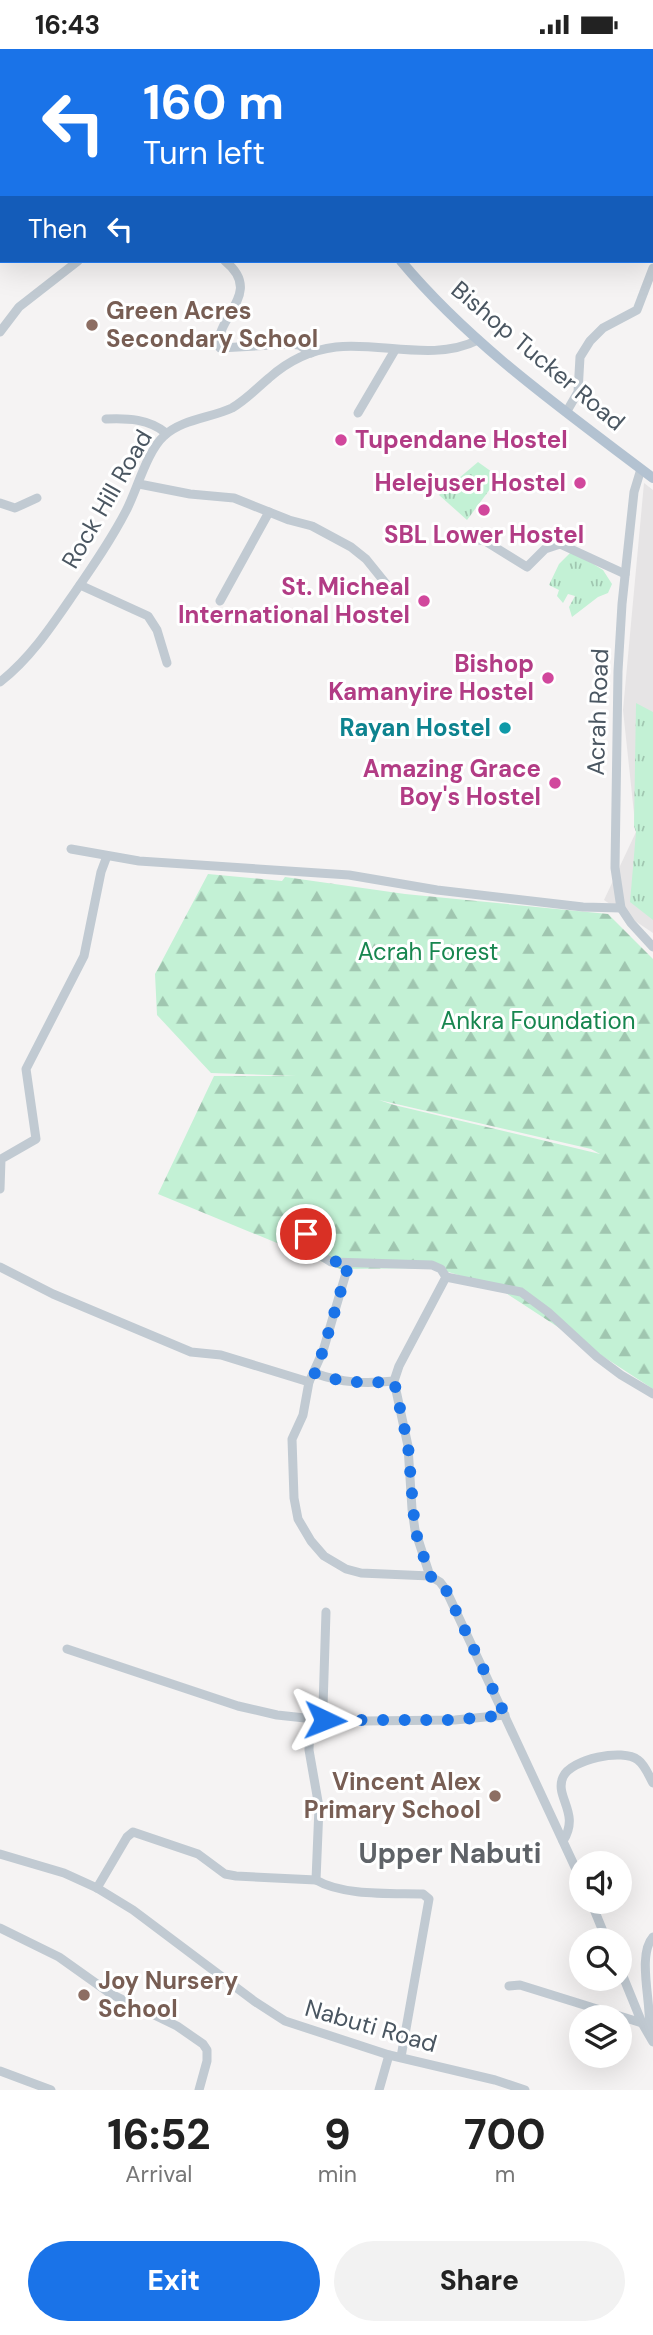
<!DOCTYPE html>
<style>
:root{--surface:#fff;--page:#f2f2f2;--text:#222;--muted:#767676;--accent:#1a73e8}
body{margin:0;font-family:"DM Sans",sans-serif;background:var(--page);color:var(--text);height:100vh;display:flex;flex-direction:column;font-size:26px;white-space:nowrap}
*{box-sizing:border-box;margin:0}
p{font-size:23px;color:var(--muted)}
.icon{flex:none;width:38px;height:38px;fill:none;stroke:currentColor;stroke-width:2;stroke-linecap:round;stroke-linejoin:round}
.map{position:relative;height:2041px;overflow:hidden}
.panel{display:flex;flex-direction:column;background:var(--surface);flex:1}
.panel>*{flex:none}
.hud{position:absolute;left:0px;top:0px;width:654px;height:214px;box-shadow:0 7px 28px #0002;background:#1a73e8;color:#fff;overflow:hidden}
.controls{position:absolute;left:569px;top:1802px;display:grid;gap:14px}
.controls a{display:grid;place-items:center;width:63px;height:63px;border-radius:50%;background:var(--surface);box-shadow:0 7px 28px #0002;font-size:35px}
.pin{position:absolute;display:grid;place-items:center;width:60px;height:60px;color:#fff;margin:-30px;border:4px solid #fff;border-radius:50%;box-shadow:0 2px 7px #0007}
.me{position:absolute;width:77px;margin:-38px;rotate:92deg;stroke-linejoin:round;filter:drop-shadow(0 0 5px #0008)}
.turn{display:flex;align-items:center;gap:24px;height:147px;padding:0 28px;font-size:32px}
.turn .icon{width:91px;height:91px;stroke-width:2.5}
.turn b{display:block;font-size:49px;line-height:60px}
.then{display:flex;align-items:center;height:66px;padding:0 28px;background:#0003;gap:14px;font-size:26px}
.eta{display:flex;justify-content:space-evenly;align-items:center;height:119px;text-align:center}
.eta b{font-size:42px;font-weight:800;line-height:49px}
.primary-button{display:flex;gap:14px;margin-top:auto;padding:14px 28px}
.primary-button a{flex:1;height:80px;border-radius:42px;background:var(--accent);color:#fff;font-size:28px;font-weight:800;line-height:80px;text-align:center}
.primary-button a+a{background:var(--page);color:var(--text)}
.status{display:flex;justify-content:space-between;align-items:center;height:49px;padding:0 35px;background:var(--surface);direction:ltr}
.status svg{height:19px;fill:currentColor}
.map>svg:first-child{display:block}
.education{fill:#e6e4e5}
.grass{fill:url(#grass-tufts)}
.forest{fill:url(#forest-firs);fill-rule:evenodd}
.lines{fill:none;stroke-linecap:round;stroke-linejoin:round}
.minor{stroke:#c1cad2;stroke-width:9}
.major{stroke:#b3c2d1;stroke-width:10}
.route{stroke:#1a73e8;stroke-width:12;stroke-dasharray:0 21.6}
.education-dot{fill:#8d6e63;stroke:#fff;stroke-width:2.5}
.hotel-dot{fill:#d1479c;stroke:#fff;stroke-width:2.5}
.culture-dot{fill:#0f9aa8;stroke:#fff;stroke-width:2.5}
.labels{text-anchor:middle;stroke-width:6;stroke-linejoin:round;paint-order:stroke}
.education-label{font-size:24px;font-weight:bold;fill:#785e54;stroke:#fff;text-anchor:start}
.street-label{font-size:24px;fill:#4a5661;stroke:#fff}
.hotel-label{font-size:24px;font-weight:bold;fill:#b23c85;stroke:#fff;text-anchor:end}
.culture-label{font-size:24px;font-weight:bold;fill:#0d838f;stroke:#fff;text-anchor:end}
.park-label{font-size:24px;fill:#17864f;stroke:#fff}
.quarter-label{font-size:28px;font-weight:bold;fill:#5f6368;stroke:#fff}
</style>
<div class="status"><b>16:43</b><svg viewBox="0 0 49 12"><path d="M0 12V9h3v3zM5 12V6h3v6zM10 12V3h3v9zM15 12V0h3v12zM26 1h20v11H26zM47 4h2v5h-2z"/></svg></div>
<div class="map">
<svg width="653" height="2041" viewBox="0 0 653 2041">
<defs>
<pattern id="grass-tufts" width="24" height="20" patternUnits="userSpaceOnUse" patternTransform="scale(1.75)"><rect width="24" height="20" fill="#c3f1d5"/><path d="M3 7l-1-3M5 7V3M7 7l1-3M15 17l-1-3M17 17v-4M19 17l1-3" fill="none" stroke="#a0c6b0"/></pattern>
<pattern id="forest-firs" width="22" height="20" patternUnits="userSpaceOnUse" patternTransform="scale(1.75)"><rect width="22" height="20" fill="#c3f1d5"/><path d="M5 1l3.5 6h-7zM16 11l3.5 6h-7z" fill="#a0c6b0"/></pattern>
</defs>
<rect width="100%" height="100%" fill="#f5f3f3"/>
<path class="education" d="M644,434L653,441V884L604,851L636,783L623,661Z"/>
<g class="grass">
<path d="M478,413L499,428L467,471L439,446Z"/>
<path d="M572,502L603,521L612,535L608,544L598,548L572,568L569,558L575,547L568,545L563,554L557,547L559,541L549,536L559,515Z"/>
<path d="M636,654L653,663V871L630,853L636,783L634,777Z"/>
</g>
<path class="forest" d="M208,825L282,832L285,828L405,845L608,865L653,910V1340L495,1237L435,1219L340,1220L158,1145L214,1027H296L211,1024L157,966L155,925ZM379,1051L591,1100L600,1105L394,1056Z"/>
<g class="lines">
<g class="minor">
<path d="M459,2V0"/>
<path d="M0,146H2"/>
<path d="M225,212C263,243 219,265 218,296L220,299L291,295L299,296L311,304"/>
<path d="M0,283L19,258L78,212"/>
<path d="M567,362L578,343L580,308L590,292L603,279L637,261L653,219"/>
<path d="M358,364L395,301"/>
<path d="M106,370C128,369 149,370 166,384"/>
<path d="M641,420L634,443L622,555L618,622L615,819L621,859L631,874L653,898"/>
<path d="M139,435L190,445L234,449L289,471L312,477L351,498L366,510L387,536"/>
<path d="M0,454L15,459L37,449"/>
<path d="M470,489L485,492L527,518L545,500L560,495L625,525"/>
<path d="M80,536L148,567L157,581L167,614"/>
<path d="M220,552L269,463"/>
<path d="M0,633C31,609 53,575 75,543C93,517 111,491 126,462C137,441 147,402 164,387C182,370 211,369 232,359C246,351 257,339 269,329C288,312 311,301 336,298C382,293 434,313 478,291"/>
<path d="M71,800L139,812L349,826L437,841L583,858L621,859"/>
<path d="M0,1140L1,1110L36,1090L26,1020L84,907L101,823L107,807"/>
<path d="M307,1176V1194L314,1202L331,1213L432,1216L441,1220L446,1228L399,1317L394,1332L408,1397L412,1460L415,1481L430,1527"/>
<path d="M349,1214L323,1302L309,1333L303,1366L292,1390L294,1449L298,1470L311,1492L324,1507L346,1520L361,1524L430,1527L440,1533L446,1541L581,1831"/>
<path d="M0,1218L53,1245L191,1303L221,1306L309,1333"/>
<path d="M446,1228L521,1243L548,1263L597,1308L621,1326L653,1345"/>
<path d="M314,1324C342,1334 365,1335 394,1332"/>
<path d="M67,1600L238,1657L277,1666L333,1672H363L455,1671L505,1666"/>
<path d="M310,1669L309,1701L319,1758L316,1831C343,1847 391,1844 423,1845L429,1850L401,2008"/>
<path d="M325,1671L323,1658L326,1563"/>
<path d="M563,1792C581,1764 554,1748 563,1728C571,1710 623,1699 638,1711C645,1716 649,1727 653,1734"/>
<path d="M0,1805L64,1824L97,1839L133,1861L254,1952L285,1972L389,2006L495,2031L525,2041"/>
<path d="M97,1839L127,1788L133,1783L198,1805L225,1825L236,1827L316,1831"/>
<path d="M591,1853L607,1892"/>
<path d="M0,1879L59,1908L111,1945L177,1977L203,1995L207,2001V2012L199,2041"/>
<path d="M620,1920L642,1974L653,1993"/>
<path d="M509,1937L520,1936L642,1974"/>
<path d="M649,1984C653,1958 636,1907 653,1888"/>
<path d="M0,2022L51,2041"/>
<path d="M379,2041L389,2006"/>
</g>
<g class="major">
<path d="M327,2V0"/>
<path d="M401,212C472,297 565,362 653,429"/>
</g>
</g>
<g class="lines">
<path class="route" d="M306,1185C309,1205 330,1214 349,1214L323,1302L314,1324C342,1334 365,1335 394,1332L408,1396L415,1481L430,1527L440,1533L446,1541L505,1666L455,1671H325"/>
</g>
<g class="education-dot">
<circle cx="92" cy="276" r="7"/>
<circle cx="495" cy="1747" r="7"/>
<circle cx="84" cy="1946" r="7"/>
</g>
<g class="hotel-dot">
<circle cx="341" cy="391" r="7"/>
<circle cx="580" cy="434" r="7"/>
<circle cx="484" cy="461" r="7"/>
<circle cx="424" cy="552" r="7"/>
<circle cx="548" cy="629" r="7"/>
<circle cx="555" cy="734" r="7"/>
</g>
<circle class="culture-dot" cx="505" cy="679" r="7"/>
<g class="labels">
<g class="education-label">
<text x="106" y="270">Green Acres<tspan x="106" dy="28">Secondary School</tspan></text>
<text x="481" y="1741" text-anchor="end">Vincent Alex<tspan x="481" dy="28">Primary School</tspan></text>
<text x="98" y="1940">Joy Nursery<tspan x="98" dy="28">School</tspan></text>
</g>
<g class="street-label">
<text transform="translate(538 307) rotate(40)" y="8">Bishop Tucker Road</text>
<text transform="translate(107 450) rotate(-60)" y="8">Rock Hill Road</text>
<text transform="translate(598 663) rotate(-88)" y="8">Acrah Road</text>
<text transform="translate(371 1977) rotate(16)" y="8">Nabuti Road</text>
</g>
<g class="hotel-label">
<text x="355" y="399" text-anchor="start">Tupendane Hostel</text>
<text x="566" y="442">Helejuser Hostel</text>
<text x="484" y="494" text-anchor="middle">SBL Lower Hostel</text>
<text x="410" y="546">St. Micheal<tspan x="410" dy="28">International Hostel</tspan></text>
<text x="534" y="623">Bishop<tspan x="534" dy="28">Kamanyire Hostel</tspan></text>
<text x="541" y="728">Amazing Grace<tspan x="541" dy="28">Boy's Hostel</tspan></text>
</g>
<g class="culture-label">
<text x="491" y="687">Rayan Hostel</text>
</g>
<g class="park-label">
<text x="428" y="911">Acrah Forest</text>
<text x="538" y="980">Ankra Foundation</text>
</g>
<g class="quarter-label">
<text x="450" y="1814">Upper Nabuti</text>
</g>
</g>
</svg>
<div class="controls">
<a><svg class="icon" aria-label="sound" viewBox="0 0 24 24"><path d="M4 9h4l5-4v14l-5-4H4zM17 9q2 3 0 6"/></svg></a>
<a><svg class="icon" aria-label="search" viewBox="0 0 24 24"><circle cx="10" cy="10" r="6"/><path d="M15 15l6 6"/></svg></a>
<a><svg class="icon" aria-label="layers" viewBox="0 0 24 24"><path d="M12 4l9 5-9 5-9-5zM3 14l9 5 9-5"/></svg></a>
</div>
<div class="pin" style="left:306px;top:1185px;background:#d93025"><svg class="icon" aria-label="arrive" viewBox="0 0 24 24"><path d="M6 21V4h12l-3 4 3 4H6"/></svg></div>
<svg class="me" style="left:325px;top:1671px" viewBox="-20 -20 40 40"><path d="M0-17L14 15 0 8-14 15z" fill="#1a73e8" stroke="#fff" stroke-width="4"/></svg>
<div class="hud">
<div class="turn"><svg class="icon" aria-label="left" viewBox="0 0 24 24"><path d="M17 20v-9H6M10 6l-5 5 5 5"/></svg><div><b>160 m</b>Turn left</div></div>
<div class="then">Then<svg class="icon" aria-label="left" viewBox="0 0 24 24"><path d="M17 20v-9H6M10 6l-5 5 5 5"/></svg></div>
</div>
</div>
<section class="panel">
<div class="eta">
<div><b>16:52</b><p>Arrival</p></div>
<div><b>9</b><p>min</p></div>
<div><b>700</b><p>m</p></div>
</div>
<div class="primary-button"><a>Exit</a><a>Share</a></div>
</section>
